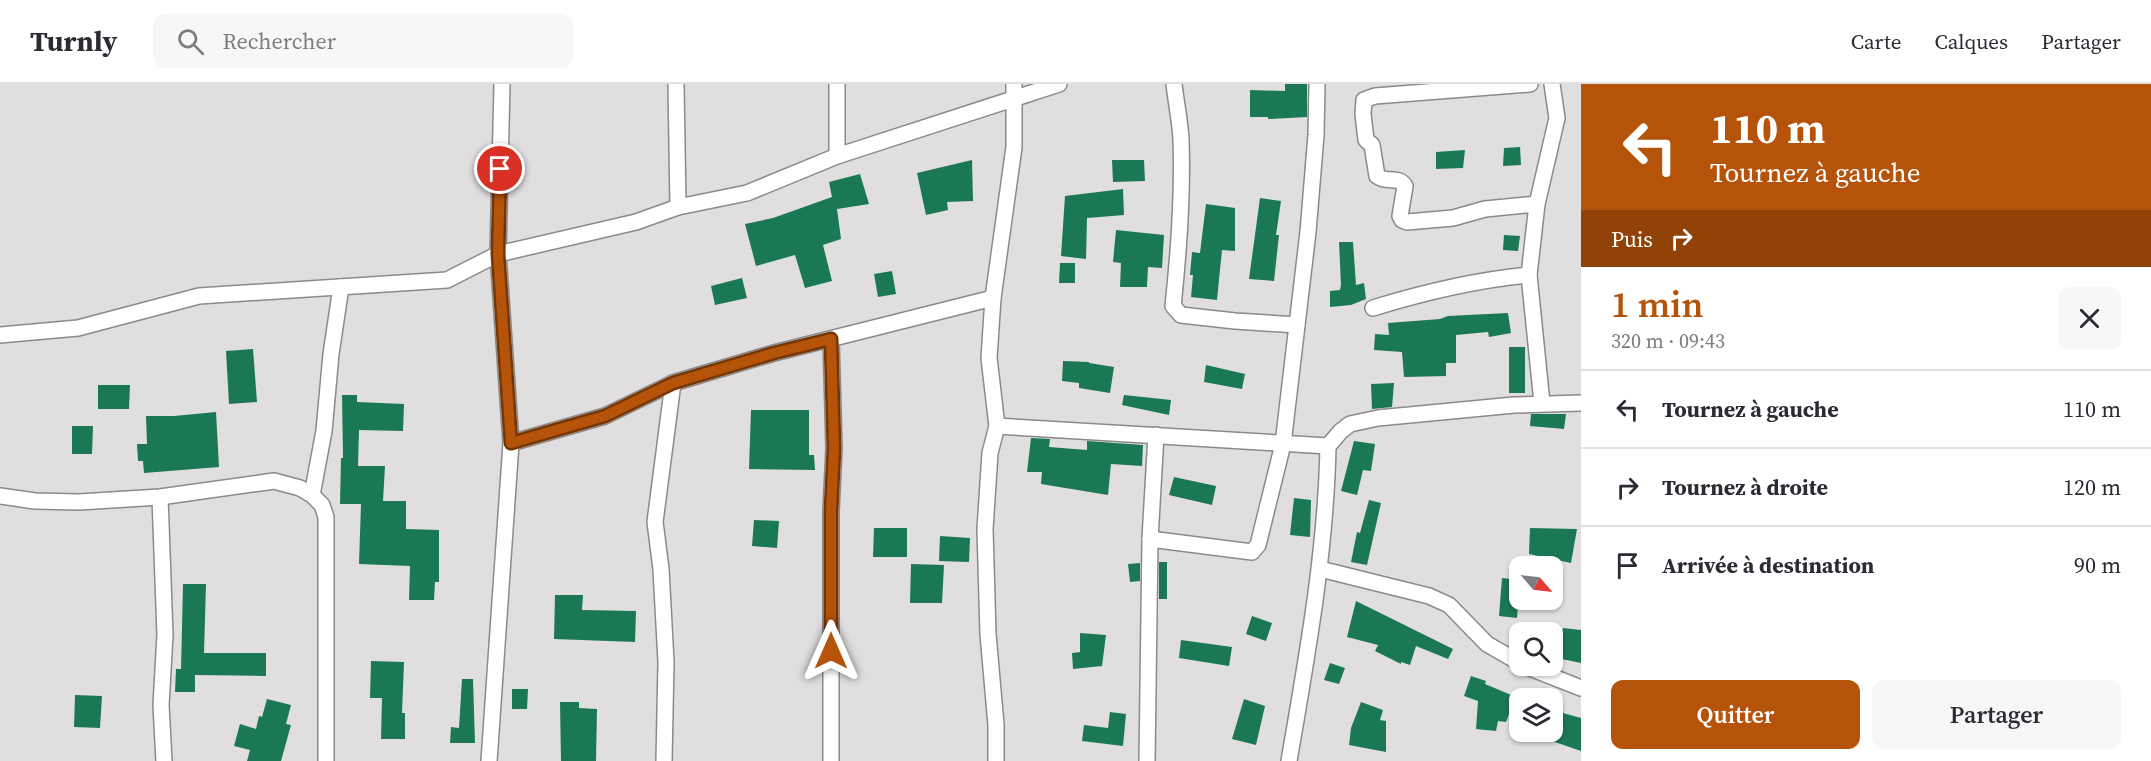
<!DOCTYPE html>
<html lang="fr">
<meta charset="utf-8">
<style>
:root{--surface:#fff;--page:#f7f7f7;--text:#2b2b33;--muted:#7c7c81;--line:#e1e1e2;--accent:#b45309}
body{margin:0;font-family:"Source Serif 4",serif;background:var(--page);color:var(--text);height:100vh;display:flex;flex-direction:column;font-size:22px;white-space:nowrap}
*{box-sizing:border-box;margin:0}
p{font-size:20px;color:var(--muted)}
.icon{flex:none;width:33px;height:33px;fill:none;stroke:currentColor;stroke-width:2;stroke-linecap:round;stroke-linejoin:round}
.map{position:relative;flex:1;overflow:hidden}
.panel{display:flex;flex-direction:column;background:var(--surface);width:570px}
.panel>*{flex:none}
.top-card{background:#b45309;color:#fff;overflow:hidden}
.needle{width:39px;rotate:118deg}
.tools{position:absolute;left:1509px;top:472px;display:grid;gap:12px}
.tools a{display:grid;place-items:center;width:54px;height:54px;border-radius:12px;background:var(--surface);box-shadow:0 2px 4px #0004;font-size:30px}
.pin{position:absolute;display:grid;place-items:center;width:51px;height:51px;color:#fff;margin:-26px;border:3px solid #fff;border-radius:50%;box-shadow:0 2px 6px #0007}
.me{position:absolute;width:66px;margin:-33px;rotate:0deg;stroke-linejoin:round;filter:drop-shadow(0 0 4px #0008)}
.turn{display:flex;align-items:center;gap:21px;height:126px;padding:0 30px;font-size:27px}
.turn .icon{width:78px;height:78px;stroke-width:2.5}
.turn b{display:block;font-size:42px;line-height:51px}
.then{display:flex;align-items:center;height:57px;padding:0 30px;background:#0003;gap:12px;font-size:22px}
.round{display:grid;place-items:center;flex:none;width:63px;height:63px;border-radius:12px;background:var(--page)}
.head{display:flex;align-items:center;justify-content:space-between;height:102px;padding:0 30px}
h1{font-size:36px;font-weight:600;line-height:45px;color:var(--accent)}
.primary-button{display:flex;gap:12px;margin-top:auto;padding:12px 30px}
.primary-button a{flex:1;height:69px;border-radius:12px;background:var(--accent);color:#fff;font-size:24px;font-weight:600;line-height:69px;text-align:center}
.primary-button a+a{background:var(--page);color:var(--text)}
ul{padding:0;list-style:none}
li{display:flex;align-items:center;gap:18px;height:78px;padding:0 30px;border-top:2px solid var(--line)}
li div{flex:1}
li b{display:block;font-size:22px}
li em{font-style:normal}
header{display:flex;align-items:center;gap:36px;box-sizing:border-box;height:84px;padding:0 30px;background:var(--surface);border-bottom:2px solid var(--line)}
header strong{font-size:28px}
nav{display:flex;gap:33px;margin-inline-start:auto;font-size:21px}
.search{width:420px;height:54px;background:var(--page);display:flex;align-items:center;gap:15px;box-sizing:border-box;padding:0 21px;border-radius:12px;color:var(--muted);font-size:22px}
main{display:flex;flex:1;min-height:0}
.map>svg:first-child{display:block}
.building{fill:#1b7855}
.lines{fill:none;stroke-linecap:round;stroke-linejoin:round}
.street-casing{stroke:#8c898b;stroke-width:18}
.street{stroke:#fff;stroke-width:15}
.route-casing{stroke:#753606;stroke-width:15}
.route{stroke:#b45309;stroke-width:10}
</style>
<header>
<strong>Turnly</strong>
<div class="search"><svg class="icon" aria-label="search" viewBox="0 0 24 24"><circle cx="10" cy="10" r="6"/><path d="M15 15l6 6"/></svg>Rechercher</div>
<nav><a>Carte</a><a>Calques</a><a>Partager</a></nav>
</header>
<main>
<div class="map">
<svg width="1581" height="677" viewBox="0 0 1581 677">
<rect width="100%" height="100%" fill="#e1dee0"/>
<g class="building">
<path d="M1285,0H1307V33L1268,35V33H1250V6L1285,7Z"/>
<path d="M1520,63L1521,81L1503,82L1504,64Z"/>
<path d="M1465,66L1463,84L1436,85V68Z"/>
<path d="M972,76L973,117L947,118L948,126L926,131L917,89Z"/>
<path d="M1112,76H1144L1145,97L1113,98Z"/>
<path d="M860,90L869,120L837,125L841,155L823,161L832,197L805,204L795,171L756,182L745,140L773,134L832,113L829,98Z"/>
<path d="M1123,105L1124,131L1087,134L1086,175L1061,172L1065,112Z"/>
<path d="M1260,114L1281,117L1276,151H1279L1274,197L1249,195Z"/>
<path d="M1206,120L1235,124V167L1222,166L1217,216L1191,213L1193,191H1190L1192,168L1200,169Z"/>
<path d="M1116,146L1164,151L1162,184L1148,183L1147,203H1120L1121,179L1113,178Z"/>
<path d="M1504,151L1520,152L1518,167L1503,166Z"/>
<path d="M1339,158H1353L1356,201L1364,199L1366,215L1351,221L1330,223V207L1340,206L1341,201Z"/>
<path d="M1060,179H1075V199H1059Z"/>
<path d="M892,187L896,210L878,213L874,190Z"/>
<path d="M742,194L747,214L715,221L711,202Z"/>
<path d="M1508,229L1511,249L1489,253L1488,248L1456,251V279H1446V292L1404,293L1402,268L1374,266L1375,250L1389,251L1388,239L1440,235L1448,232Z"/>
<rect x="1509" y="263" width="16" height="46"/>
<path d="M253,265L257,318L229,320L226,267Z"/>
<path d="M1063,277L1089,278V279L1114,283L1110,309L1079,304V299L1062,297Z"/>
<path d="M1206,281L1245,290L1242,305L1204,298Z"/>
<path d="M1394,299L1392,323L1372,325L1371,300Z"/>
<path d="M98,301H130L129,325H98Z"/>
<path d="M342,311H357V318L404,320L403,347L359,346L358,382H385L383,417H406V445L439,446V498H435L434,516H409L410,482L359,480L361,420H340L341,374H343Z"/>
<path d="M1124,311L1171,316L1169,331L1122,321Z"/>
<path d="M751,326H809V371H814L815,386L749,385Z"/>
<path d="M216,328L219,383L144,389L143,377H138L137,360H147L146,332H174Z"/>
<path d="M1531,330H1566L1564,345L1530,342Z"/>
<path d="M72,342H93L92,370H72Z"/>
<path d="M1031,354L1050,355L1049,363L1087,366V357L1143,361L1142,382L1111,380L1108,411L1041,400L1042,388H1027Z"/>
<path d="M1354,357L1375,360L1371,387L1363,386L1357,411L1341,407Z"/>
<path d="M1174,393L1216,402L1212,421L1169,411Z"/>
<path d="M1294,414L1311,416L1310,453L1290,451Z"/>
<path d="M1369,416L1381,419L1367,481L1351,478L1357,448L1360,449Z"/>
<path d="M754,436L779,437L777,464L752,462Z"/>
<path d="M874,444H907V473H873Z"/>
<path d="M1530,444L1577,445L1571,479L1529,470Z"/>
<path d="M940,452L970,454L969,478L939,477Z"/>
<rect x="1159" y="478" width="8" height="37"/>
<path d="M1140,479V497L1130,498L1128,480Z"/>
<path d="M911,480L944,481L942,519H910Z"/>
<path d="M1502,494L1520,496L1517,534L1499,532Z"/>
<path d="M183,500H206L204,569H266V592L195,591V608H175L176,585H181Z"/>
<path d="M555,511H583L582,526L636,527L635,558L554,555Z"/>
<path d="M1356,517L1453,565L1448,575L1416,562L1410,581L1401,578V580L1375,567L1378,561L1347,553Z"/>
<path d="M1252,532L1272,539L1266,557L1246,550Z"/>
<path d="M1563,544L1581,546V579L1552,573V556L1561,557Z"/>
<path d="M1080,549L1106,551L1102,582L1073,585L1072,569L1080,568Z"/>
<path d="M1181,556L1232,563L1229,582L1179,574Z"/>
<path d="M371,577L404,578L402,629H405V655H381L382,614H370Z"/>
<path d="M1330,579L1345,584L1339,600L1324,596Z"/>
<path d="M1471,592L1486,597L1485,600L1516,613L1506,638L1498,637L1496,647L1476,645L1478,617L1464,612Z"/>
<path d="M462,595H473L475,659H450L451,643L459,644Z"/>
<path d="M512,605H528L527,625H512Z"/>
<path d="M75,611L102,612L100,644L74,643Z"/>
<path d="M267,615L291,621L286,640L291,641L281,677H247L250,666L234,662L240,640L256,645L259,632L262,633Z"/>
<path d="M1244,615L1265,622L1256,661L1232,655Z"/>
<path d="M560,618H579V624L597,625L596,677H561Z"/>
<path d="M1361,618L1383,626L1380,636L1386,637V668L1349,661L1351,644Z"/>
<path d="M1552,626L1581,634V667L1552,657Z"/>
<path d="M1110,628L1126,630L1123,662L1082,657L1084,641L1108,644Z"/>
</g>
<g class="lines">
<defs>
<g id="street">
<path d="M676,0L678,123"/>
<path d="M837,0V72"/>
<path d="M1174,0C1176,18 1180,37 1181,55C1183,111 1179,166 1173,222L1181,231L1235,237L1297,241"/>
<path d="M1530,0L1375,12L1364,16L1363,30L1366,56L1372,61L1377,92C1387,100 1398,91 1405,102L1400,132L1402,136L1407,138L1453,134L1485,125L1537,120"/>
<path d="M1373,224C1425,208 1475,196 1529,191"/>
<path d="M0,251L78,244L199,212L447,196L498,170L636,138L678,123L747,109L837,72L1059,0"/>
<path d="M831,255L834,364L831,427V677"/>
<path d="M1542,319L1529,191L1537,120L1557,34L1552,0"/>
<path d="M997,342L1328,362L1341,347L1350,340L1378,334L1514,321L1581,319"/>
<path d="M511,359L605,332L673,299L774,269L993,214"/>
<path d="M312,411L324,347L331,270L341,203"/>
<path d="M0,412L35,417L79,418L160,413L274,397L300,404L312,411L322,421L326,433V677"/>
<path d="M160,413L165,551L161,621L164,677"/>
<path d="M1150,455L1252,468L1258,461L1283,360L1308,148L1316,51L1317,0"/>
<path d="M1320,485L1429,512L1449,521L1487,560L1520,579"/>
<path d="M1525,582L1581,604"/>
<path d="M489,677L511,359L498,170L502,0"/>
<path d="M664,677L666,578L661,485L655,438L673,299"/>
<path d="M996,677V641L988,550L985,445L990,369L997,342L989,274L993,214L1014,63V0"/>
<path d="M1147,677L1150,455L1156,351"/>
<path d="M1289,677C1307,572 1326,468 1328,362"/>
</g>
</defs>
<use href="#street" class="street-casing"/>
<use href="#street" class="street"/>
</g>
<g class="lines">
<defs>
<path id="route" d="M500,85L498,170L511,359L605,332L673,299L774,269L831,255L834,364L831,427V567"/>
</defs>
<use href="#route" class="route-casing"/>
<use href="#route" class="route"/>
</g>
</svg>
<div class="tools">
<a><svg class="needle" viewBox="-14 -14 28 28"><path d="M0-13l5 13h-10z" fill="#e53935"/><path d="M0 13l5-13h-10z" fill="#7c7c81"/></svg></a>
<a><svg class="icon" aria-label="search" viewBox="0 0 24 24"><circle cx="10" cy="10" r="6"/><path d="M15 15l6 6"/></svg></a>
<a><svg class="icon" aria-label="layers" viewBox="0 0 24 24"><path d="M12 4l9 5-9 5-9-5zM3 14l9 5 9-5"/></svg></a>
</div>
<div class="pin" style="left:500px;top:85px;background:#d93025"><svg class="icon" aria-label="arrive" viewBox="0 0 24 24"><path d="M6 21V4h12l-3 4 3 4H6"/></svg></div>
<svg class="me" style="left:831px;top:567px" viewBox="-20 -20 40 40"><path d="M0-17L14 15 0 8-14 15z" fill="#b45309" stroke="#fff" stroke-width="4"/></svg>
</div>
<section class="panel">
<div class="top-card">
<div class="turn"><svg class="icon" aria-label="left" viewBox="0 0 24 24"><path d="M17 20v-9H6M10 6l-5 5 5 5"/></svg><div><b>110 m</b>Tournez à gauche</div></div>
<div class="then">Puis<svg class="icon" aria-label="right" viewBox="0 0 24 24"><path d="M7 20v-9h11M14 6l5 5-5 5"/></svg></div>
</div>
<div class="head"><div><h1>1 min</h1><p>320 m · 09:43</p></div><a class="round"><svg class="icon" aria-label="close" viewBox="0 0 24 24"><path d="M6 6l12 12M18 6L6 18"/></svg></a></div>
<ul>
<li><svg class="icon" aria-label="left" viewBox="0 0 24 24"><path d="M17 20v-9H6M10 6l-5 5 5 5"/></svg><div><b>Tournez à gauche</b></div><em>110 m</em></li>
<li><svg class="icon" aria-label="right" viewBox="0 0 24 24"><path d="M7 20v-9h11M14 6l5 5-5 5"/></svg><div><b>Tournez à droite</b></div><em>120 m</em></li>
<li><svg class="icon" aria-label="arrive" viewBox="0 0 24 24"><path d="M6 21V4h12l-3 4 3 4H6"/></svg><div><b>Arrivée à destination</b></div><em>90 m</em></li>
</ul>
<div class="primary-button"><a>Quitter</a><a>Partager</a></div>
</section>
</main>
